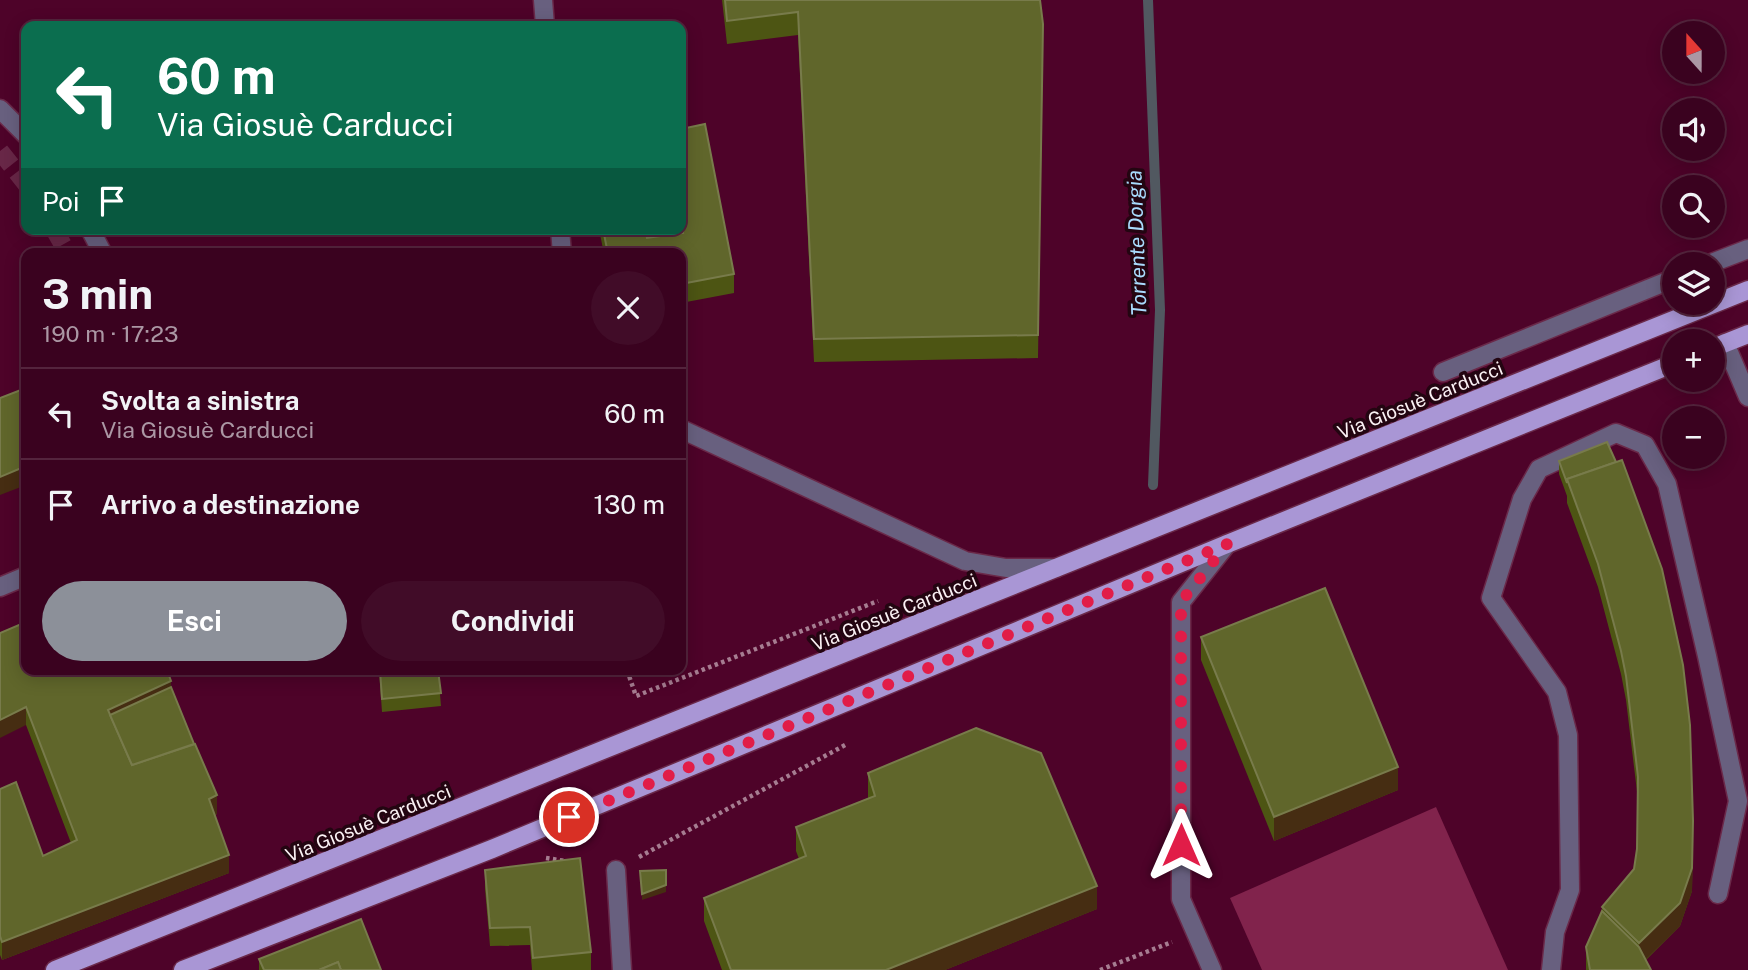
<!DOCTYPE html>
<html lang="it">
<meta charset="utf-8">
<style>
:root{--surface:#3a021f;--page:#410c28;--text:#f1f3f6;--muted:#ab97a4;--line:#54243d;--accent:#8c9099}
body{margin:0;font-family:"Public Sans",sans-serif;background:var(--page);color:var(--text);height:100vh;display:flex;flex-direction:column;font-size:26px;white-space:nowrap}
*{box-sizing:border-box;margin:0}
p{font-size:23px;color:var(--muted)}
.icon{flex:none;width:38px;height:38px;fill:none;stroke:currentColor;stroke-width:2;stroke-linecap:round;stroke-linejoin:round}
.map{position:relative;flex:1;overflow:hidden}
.sheet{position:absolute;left:21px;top:248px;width:665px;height:427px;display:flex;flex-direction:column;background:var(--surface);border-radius:14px;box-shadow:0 4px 18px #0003,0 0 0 2px var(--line)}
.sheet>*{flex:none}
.hud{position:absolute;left:21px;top:21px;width:665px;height:214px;border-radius:14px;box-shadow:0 4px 18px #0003,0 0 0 2px var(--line);background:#0b6e4f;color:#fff;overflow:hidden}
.needle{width:46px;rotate:339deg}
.buttons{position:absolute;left:1662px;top:21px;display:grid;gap:14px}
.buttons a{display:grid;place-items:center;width:63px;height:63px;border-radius:50%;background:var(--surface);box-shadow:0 4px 18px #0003,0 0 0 2px var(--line);font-size:35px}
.pin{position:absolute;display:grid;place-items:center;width:60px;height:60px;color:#fff;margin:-30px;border:4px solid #fff;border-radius:50%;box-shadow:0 2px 7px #0007}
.me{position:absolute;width:77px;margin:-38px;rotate:0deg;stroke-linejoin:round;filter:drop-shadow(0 0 5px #0008)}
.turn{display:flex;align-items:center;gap:24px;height:147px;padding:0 21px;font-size:32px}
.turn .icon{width:91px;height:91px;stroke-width:2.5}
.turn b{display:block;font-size:49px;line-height:60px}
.then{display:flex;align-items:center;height:66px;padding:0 21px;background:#0003;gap:14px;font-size:26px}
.round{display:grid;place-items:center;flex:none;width:74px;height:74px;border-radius:37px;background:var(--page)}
.headline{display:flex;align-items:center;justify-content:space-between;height:119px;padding:0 21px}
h1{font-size:42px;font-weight:700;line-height:52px}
.button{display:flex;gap:14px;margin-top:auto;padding:14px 21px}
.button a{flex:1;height:80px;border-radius:42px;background:var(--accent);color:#fff;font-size:28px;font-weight:700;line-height:80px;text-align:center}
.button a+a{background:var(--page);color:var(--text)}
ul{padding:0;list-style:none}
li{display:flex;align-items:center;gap:21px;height:91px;padding:0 21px;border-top:2px solid var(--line)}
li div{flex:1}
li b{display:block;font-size:26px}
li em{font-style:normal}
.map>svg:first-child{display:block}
.green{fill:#81234c}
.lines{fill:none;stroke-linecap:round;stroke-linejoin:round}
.stream{stroke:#515860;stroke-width:10}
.minor-tunnel{stroke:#682747;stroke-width:18;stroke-dasharray:18 9;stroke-linecap:butt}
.service-casing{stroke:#6a2949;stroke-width:21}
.minor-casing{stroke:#6a2949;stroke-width:21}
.primary-casing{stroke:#6a2949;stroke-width:21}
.path{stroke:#a67d91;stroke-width:4.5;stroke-dasharray:3.5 3.5;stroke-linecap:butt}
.service{stroke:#68607f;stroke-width:18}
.minor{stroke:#68607f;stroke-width:18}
.primary{stroke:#a996d5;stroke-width:18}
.wall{fill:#4d5513}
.shaded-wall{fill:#462d12}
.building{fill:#60662b;stroke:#787b4b;stroke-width:2}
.route{stroke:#e11d48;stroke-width:12;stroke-dasharray:0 21.6}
.labels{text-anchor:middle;stroke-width:7;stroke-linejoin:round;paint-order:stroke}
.street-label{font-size:19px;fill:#fbf1f4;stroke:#230511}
.water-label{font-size:21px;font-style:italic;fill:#a9dbfd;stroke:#230511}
</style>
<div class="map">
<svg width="1748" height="970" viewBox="0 0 1748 970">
<rect width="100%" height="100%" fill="#4e0329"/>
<path class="green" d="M1436,807L1508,970H1262L1230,898Z"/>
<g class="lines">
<path class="stream" d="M1148,0L1160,310L1153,485"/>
<g class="minor-tunnel">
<path d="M0,151L26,184"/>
<path d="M54,229L68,254"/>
</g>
<defs>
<g id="service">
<path d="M1709,264L1748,249"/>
<path d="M1443,372L1675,278"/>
<path d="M1551,970L1555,932L1570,890L1568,735L1557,692L1491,598L1522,499L1539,469L1616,433L1645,445L1667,484L1707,656L1738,801L1718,894"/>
</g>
<g id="minor">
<path d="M543,0L545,26"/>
<path d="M0,109L26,135"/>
<path d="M90,229L103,254"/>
<path d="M560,229L562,254"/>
<path d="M1725,343L1748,397"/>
<path d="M681,429L965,561L1006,568H1056"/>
<path d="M0,587L26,576"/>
<path d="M616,870L622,970"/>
<path d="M1212,970L1181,899V602L1227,544"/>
</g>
<g id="primary">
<path d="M1713,348L1748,334"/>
<path d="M55,970L1748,290"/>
<path d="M183,970L492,849L1227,544L1675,363"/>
</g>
</defs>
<use href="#service" class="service-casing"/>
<use href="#minor" class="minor-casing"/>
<use href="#primary" class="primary-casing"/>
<g class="path">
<path d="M627,670L636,696L878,601"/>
<path d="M639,857L847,744"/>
<path d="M546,858L565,861"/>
<path d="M1100,970L1172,942"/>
</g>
<use href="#service" class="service"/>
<use href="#minor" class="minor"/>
<use href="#primary" class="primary"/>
</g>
<g class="wall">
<path d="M722,0H1040L1043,48L1038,358L814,362L798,35L727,44Z"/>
<path d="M681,129L734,274V293L681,303V254H604L599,229H645L647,238L679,234L678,229H681Z"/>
<path d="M1607,442L1693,844L1692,891L1680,926L1646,960L1651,970H1586V947L1602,911V907L1634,869L1637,849L1638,800L1626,700L1621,674L1598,587L1567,503V496L1559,474V461Z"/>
<path d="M0,633L171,687L217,814L215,815L229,873L2,960L0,955V789L43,856L71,843L26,725Z"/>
<path d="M1201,637L1398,790L1274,841L1201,660Z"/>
<path d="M379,670H438L441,706L382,712Z"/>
<path d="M868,773L1097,909L945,970H722L704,921V898L799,859L796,851V827L868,798Z"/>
<path d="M485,870L591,952V970H532L530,945L490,946L485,889Z"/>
<path d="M259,959L381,970H259Z"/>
</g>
<g class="shaded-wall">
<path d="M26,466V485L0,495V477Z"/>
<path d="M171,681V700L113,727L108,710Z"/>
<path d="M26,707V725L0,738V720Z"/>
<path d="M1398,767V790L1274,841V817Z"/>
<path d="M217,795V814L209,817V799Z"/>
<path d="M1693,821L1692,891L1680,926L1639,966V943Z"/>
<path d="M229,855V873L2,960V942Z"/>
<path d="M666,885V892L642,900V894Z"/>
<path d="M1097,886V909L945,970H886Z"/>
</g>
<g class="building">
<path d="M725,0H1040L1043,24L1038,335L814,339L798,12L727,21Z"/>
<path d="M705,124L734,274L681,284V254H608L603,229H645L647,238L683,233L681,223V129Z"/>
<path d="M26,388V466L0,477V398Z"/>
<path d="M1607,442L1616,462L1567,479V483L1559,461Z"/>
<path d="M1622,460L1662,569L1683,665L1690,725L1693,821L1692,868L1680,903L1639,943L1602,907L1634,869L1637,849L1638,777L1626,676L1621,651L1598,564L1567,479Z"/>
<path d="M1325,588L1398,767L1274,817L1201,637Z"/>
<path d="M26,622V670H167L171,681L108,710L132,765L195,744L217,795L209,799L229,855L2,942L0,936V789L16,782L43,856L77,840L26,707L0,720V633Z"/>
<path d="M380,670H438L441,693L382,699Z"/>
<path d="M171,687L194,744L132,765L110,715Z"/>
<path d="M976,728L1041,753L1097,886L886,970H731L704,898L806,856L796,827L875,796L868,773Z"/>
<path d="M580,858L591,952L533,958L530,927L490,928L485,870Z"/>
<path d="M666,870V885L642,894L640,871Z"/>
<path d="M1602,911L1639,947L1651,970H1590L1586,947Z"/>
<path d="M361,919L381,970H341L338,962L319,970H264L259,959Z"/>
<path d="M338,962L341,970H319Z"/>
</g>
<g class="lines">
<path class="route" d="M569,817L1227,544L1181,602V845"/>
</g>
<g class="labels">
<g class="street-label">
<text transform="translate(1420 400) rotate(-22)" y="7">Via Giosuè Carducci</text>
<text transform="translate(894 612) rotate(-22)" y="7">Via Giosuè Carducci</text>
<text transform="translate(368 823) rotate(-22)" y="7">Via Giosuè Carducci</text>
</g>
<g class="water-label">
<text transform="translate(1137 243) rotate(-92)" y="7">Torrente Dorgia</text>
</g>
</g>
</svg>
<div class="buttons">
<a><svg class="needle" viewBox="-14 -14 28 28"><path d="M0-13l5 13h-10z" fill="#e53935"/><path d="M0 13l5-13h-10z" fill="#ab97a4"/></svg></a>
<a><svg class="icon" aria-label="sound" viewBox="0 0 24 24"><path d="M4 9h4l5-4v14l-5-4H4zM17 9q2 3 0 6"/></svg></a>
<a><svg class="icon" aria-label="search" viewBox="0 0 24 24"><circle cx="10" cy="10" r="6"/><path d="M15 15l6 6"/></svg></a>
<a><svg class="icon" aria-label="layers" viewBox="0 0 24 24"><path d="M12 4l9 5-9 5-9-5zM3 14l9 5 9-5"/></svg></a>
<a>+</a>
<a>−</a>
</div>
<div class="pin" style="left:569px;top:817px;background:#d93025"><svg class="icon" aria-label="arrive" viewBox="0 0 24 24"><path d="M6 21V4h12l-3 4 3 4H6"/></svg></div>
<svg class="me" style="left:1181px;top:845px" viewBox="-20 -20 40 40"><path d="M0-17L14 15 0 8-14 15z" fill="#e11d48" stroke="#fff" stroke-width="4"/></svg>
<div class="hud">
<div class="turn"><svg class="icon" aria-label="left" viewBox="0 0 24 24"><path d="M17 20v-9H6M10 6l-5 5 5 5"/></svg><div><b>60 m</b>Via Giosuè Carducci</div></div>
<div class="then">Poi<svg class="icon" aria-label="arrive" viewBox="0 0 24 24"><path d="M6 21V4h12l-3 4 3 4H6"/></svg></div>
</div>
<section class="sheet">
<div class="headline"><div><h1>3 min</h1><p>190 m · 17:23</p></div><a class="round"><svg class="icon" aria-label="close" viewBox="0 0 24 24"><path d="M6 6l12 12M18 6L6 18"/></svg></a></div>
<ul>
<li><svg class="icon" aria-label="left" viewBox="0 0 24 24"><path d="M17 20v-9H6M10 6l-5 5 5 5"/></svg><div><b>Svolta a sinistra</b><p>Via Giosuè Carducci</p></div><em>60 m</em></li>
<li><svg class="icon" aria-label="arrive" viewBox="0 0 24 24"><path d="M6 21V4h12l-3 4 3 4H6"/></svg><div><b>Arrivo a destinazione</b></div><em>130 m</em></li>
</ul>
<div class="button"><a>Esci</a><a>Condividi</a></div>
</section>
</div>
